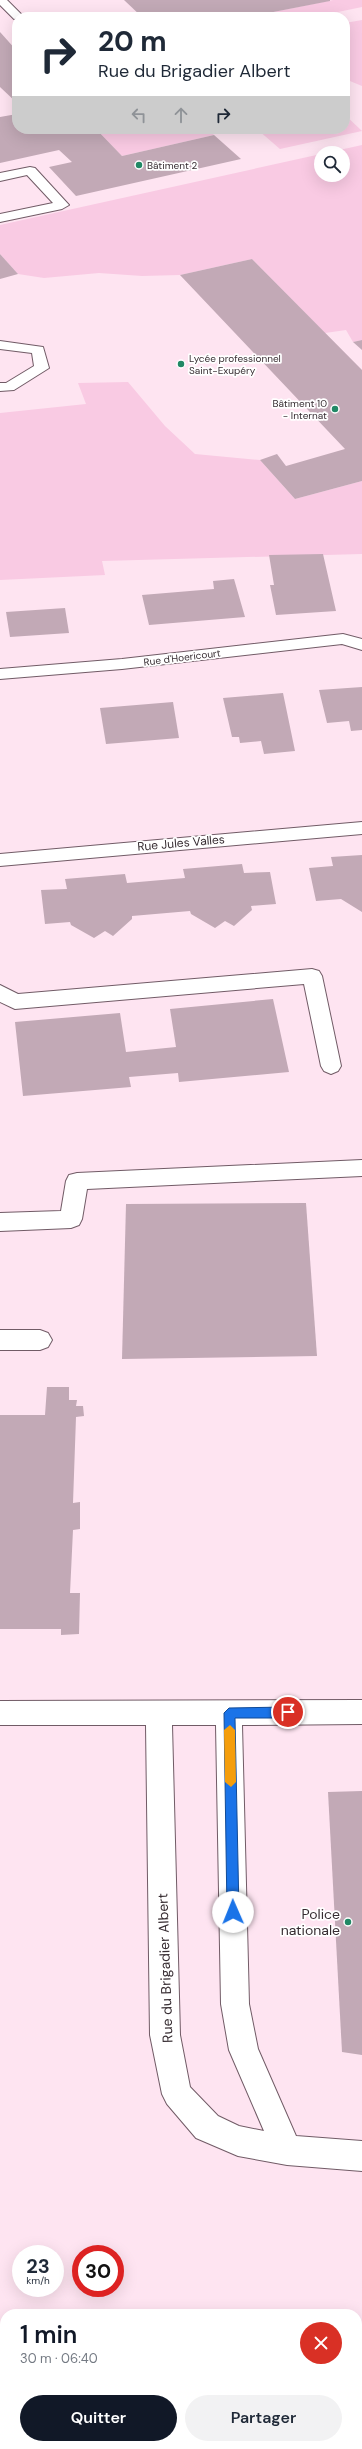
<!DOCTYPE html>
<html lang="fr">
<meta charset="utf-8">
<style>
:root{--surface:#fff;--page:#f2f2f3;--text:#1f2937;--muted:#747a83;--accent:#111827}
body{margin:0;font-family:"DM Sans",sans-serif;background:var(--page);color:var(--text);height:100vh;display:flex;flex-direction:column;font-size:15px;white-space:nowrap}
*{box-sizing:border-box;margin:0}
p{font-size:13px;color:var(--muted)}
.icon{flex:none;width:22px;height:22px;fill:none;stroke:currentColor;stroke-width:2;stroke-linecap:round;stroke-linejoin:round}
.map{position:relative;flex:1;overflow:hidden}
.panel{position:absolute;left:0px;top:2309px;width:362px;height:140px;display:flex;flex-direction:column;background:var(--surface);border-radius:16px 16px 0 0;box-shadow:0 4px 16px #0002}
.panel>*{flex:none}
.guide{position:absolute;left:12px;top:12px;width:338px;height:122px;border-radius:16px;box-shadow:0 4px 16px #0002;background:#fff;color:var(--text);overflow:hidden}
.tools{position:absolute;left:314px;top:146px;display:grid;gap:8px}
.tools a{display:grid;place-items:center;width:36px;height:36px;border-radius:50%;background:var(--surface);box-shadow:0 4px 16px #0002;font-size:20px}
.speed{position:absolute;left:12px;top:2245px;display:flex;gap:8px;font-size:20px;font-weight:700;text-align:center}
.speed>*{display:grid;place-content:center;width:52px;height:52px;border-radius:50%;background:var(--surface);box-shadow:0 4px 16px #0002;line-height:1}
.speed small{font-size:10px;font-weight:400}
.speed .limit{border:6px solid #d22;background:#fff;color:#111}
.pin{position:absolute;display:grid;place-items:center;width:34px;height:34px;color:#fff;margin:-17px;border:2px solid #fff;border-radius:50%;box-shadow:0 1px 4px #0007}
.me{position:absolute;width:44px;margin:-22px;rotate:359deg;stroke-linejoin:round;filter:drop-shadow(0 0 3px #0008)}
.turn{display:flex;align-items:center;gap:14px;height:84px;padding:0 20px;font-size:18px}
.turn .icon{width:52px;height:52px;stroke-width:2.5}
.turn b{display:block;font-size:28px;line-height:34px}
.lanes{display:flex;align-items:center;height:38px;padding:0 20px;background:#0003;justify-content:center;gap:20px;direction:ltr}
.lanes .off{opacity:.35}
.round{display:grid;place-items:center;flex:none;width:42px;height:42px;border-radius:21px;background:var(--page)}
.head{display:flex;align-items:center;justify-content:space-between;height:68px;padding:0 20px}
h1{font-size:24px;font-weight:600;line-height:30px;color:var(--accent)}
.cta{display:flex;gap:8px;margin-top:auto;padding:8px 20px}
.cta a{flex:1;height:46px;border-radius:24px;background:var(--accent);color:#fff;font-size:16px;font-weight:600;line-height:46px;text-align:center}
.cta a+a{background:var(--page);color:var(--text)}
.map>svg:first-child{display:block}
.green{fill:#f9cae3}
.building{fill:#c2a9b6}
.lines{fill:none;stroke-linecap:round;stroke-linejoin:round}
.minor-casing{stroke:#715b66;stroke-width:2}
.minor{fill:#fff;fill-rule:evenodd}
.route{fill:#1a73e8;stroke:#114b97}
.slow{fill:#f59e0b}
.poi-dot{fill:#208865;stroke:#fff;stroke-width:1.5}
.labels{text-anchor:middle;stroke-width:3.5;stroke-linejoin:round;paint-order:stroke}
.far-poi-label{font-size:10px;fill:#372d32;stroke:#fff;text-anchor:start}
.far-street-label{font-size:10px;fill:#372d32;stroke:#fff}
.street-label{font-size:12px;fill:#372d32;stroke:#fff}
.near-poi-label{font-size:14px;fill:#372d32;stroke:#fff;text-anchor:end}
.near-street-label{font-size:14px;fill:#372d32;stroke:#fff}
</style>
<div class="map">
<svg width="362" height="2449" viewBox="0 0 362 2449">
<rect width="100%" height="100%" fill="#fee4f1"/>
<g class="green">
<path d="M333,0H362V7L314,17H248Z"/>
<path d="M362,20V86L345,79V23Z"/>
<path d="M345,115L362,131L280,149L258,130L345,129Z"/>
<path d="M96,129H208L214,135L122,156Z"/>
<path d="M362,145V340L353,342L346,330L325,333L252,259L180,275L142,276L99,273L44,278L18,274L0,254V225L321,154V175H343V153H326Z"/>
<path d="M128,382L165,426L195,454L260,460L295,499L362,481V554L102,561L105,575L0,580V413L86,404L78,383Z"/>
</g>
<g class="building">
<path d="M124,0H330V1L248,17H142Z"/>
<path d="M0,32L17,51V103L0,87Z"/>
<path d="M17,114V129H96L122,156L214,135L241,159L76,196L49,167L72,162L59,150L0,163V117Z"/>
<path d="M0,254L18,274L0,279Z"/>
<path d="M252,259L362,370V481L295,499L260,460L277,454L286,466L345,449L180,275Z"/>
<path d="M362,340V350L353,342Z"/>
<path d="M323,554L336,611L276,615L270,585H274L269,555Z"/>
<path d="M234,579L245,617L149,625L142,595L214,589L213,581Z"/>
<path d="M65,608L69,633L10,637L6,612Z"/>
<path d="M362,687V730L351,731L349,721L327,723L319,690Z"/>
<path d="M283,693L295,751L264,754L261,741L240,743L239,737H232L223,698Z"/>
<path d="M173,702L179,738L106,744L100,708Z"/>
<path d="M362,855V912L341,899L316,901L309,868L333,866L331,857Z"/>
<path d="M242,864L244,873L270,872L276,904L251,906L252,910L234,926L225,921L215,928L191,914L190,911L132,916V919L113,936L105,931L94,938L71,925L70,922L45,924L41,890L67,889L65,879L125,874L127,883L185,878L183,869Z"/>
<path d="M273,999L289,1072L179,1082L178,1073L129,1077L131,1087L23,1096L15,1022L120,1013L126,1052L176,1047L170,1009Z"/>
<path d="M306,1203L317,1356L122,1359L126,1204Z"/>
<path d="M47,1387H69V1400H77L76,1406H83L84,1416L76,1417L73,1503L80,1502V1529L73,1530L70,1593H80L79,1634L61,1635V1629H0V1415H45Z"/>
<path d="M362,1791V2055L342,2052L328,1792Z"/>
<path d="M357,2379L362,2380V2417L357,2416Z"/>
</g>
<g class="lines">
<defs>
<g id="minor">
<path d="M0,0H7L24,17L14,19L0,5Z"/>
<path d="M30,167L35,168L69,205L62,209L0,222V214L53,203L27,175L0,181V173Z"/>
<path d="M0,341L43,347L49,368L14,390L0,391V383H6L34,366L32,353L0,349Z"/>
<path d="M343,634L362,639V650L342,644L122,669L0,679V669L122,659Z"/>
<path d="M362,822V834L0,866V854Z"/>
<path d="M312,969L319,971L322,976L341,1066L338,1071L331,1074L324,1071L321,1066L304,984L15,1009L0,1002V985L18,994Z"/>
<path d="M362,1160V1176L87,1189L82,1219L79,1225L71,1228L0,1231V1213L61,1211L66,1181L69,1175L77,1173Z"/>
<path d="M0,1330H40L48,1333L52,1340L48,1347L40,1350H0Z"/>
<path d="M362,1700V1724L242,1725L249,2004L258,2049L296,2136L362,2141V2171L287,2165L238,2156L196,2138L167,2104L162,2094L150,2035L146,1725H0V1701ZM172,1725H216L221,2004L229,2050L264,2131L239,2126L218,2116L190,2087L180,2035Z"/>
<path d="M0,2348L5,2350V2385L0,2383Z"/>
<path d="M62,2444H97L99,2449H64Z"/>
</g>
</defs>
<use href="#minor" class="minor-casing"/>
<use href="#minor" class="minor"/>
</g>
<path class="route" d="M288,1707L294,1712L288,1718H235L239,1912L233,1918L227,1912L224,1713L229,1708Z"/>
<path class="slow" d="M230,1725L235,1730L236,1782L231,1787L225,1782L224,1730Z"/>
<g class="poi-dot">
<circle cx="139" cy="165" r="4"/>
<circle cx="181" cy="364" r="4"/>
<circle cx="335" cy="409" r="4"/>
<circle cx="348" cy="1922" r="4"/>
</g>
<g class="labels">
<g class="far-poi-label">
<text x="147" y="169">Bâtiment 2</text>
<text x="189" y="362">Lycée professionnel<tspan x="189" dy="12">Saint-Exupéry</tspan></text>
<text x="327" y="407" text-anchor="end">Bâtiment 10<tspan x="327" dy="12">- Internat</tspan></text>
</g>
<g class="far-street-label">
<text transform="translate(182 657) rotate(-7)" y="4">Rue d'Hoericourt</text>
</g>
<g class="street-label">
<text transform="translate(181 843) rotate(-5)" y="4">Rue Jules Valles</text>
</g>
<g class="near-poi-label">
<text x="340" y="1919">Police<tspan x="340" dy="16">nationale</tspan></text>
</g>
<g class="near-street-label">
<text transform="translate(165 1968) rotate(-92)" y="5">Rue du Brigadier Albert</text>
</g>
</g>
</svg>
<div class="tools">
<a><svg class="icon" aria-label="search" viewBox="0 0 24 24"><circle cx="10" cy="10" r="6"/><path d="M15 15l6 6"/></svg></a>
</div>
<div class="speed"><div>23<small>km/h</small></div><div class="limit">30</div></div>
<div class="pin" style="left:288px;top:1712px;background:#d93025"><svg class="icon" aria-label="arrive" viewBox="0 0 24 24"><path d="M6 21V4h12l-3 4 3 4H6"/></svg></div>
<svg class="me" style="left:233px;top:1912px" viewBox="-20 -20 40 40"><circle r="19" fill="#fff"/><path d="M0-13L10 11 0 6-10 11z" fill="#1a73e8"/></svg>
<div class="guide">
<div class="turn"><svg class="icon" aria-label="right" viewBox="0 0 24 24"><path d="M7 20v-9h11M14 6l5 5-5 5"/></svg><div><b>20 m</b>Rue du Brigadier Albert</div></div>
<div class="lanes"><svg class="icon off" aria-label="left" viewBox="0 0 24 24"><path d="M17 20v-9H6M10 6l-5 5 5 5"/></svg><svg class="icon off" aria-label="ahead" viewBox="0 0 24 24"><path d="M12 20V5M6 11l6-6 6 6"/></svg><svg class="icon" aria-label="right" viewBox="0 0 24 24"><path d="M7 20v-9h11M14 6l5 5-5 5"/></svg></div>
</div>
<section class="panel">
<div class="head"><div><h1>1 min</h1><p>30 m · 06:40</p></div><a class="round" style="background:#d93025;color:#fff"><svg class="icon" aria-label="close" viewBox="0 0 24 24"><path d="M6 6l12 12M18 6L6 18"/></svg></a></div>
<div class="cta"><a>Quitter</a><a>Partager</a></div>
</section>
</div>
